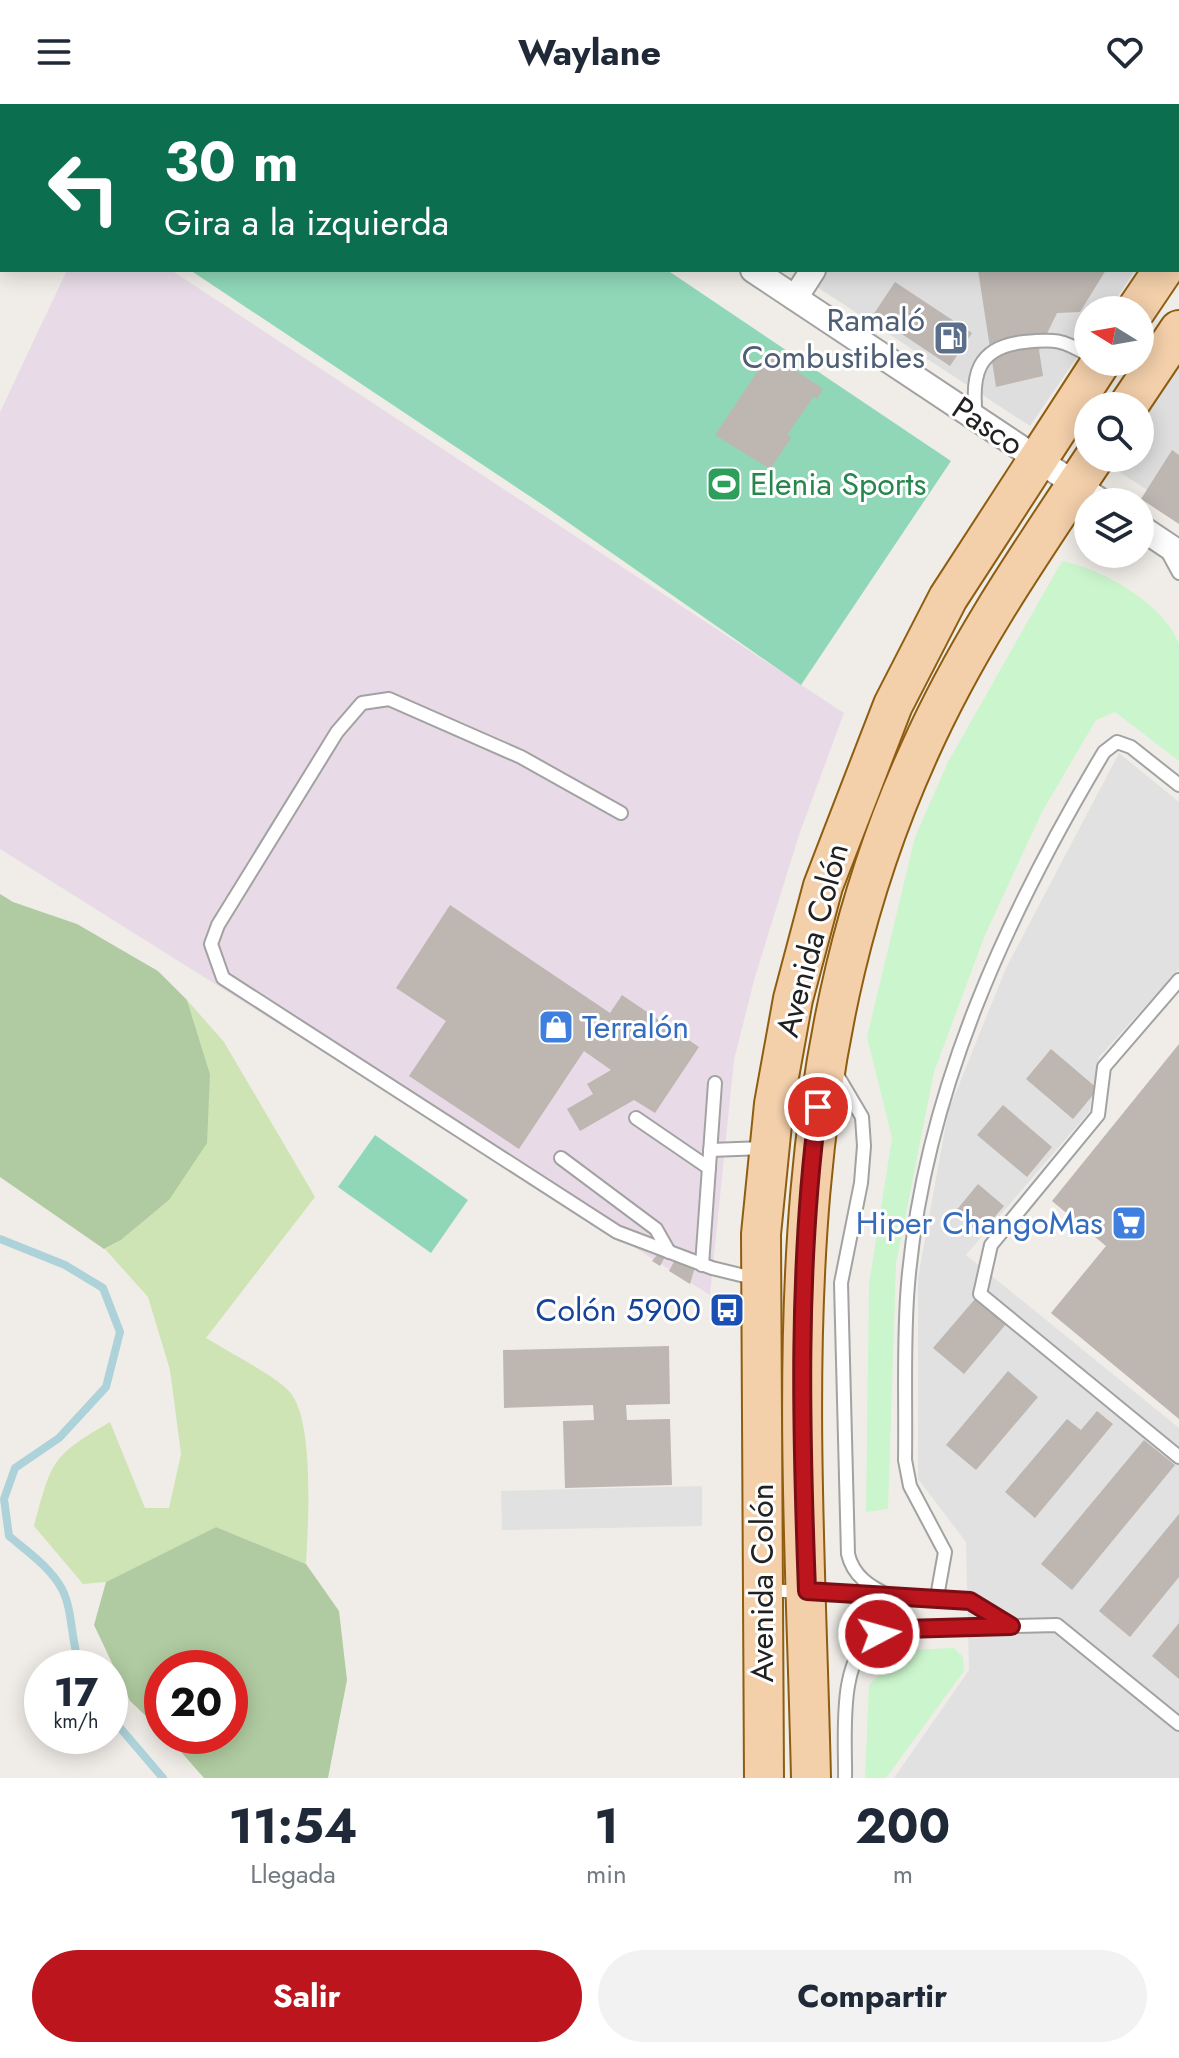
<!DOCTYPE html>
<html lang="es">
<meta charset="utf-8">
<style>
:root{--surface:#fff;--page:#f2f2f3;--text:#1f2937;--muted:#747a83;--accent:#bd151e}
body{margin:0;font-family:Jost,sans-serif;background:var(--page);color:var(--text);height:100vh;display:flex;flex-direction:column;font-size:30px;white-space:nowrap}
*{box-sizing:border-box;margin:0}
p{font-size:26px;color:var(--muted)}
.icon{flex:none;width:44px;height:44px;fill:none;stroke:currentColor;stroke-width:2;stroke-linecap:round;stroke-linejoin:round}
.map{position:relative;height:1674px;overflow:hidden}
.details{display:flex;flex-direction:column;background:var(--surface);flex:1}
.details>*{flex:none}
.guide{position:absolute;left:0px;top:0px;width:1180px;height:168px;box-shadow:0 4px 20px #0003;background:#0b6e4f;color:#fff;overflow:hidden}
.needle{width:52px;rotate:281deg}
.tools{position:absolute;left:1074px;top:192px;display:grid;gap:16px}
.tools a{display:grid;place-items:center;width:80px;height:80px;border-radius:50%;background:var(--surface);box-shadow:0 4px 20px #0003;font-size:40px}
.speed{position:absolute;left:24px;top:1546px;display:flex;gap:16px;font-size:40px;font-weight:700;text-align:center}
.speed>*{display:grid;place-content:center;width:104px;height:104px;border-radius:50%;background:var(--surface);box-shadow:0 4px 20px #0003;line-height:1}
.speed small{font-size:20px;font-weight:400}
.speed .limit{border:12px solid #d22;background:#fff;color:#111}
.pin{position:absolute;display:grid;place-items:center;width:68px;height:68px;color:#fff;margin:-34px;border:4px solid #fff;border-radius:50%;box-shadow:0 2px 8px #0007}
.me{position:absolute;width:88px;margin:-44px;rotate:84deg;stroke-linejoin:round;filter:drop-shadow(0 0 6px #0008)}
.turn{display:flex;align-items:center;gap:28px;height:168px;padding:0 32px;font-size:36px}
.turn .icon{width:104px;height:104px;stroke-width:2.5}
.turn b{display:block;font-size:56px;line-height:68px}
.eta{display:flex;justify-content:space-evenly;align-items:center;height:136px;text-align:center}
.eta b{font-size:48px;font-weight:700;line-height:56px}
.action{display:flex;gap:16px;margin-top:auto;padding:16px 32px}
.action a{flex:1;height:92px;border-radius:48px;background:var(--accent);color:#fff;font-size:32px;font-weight:700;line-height:92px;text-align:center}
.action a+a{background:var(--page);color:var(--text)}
header{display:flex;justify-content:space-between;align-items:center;height:104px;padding:0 32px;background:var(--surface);font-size:36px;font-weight:700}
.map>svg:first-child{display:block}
.residential{fill:#dfdede}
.industrial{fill:#e8dbe7}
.grass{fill:#cfe4b4}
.forest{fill:#b0cba1}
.park{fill:#cbf5cc}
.pitch{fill:#8fd7b7}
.parking{fill:#e1e1e1}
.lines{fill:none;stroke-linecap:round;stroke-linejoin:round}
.stream{stroke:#add2d9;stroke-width:8}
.building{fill:#bdb6b1}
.lane-casing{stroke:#a2a2a2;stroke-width:16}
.street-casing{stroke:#a2a2a2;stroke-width:28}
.primary-casing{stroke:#8e5d0f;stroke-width:42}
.lane{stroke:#fff;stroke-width:12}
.street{stroke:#fff;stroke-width:24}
.primary{stroke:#f3cfaa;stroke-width:38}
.route-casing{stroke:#7b0e14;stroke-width:20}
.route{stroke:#bd151e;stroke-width:14}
.labels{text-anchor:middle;stroke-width:6;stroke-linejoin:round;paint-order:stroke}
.service-label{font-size:32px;fill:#4e5e75;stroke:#fff;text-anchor:end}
.street-label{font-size:32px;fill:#212121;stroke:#fff}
.leisure-label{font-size:32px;fill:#27864d;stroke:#fff;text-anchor:start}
.shop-label{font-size:32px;fill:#366cbe;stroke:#fff;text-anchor:start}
.transit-label{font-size:32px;fill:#164399;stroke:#fff;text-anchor:end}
</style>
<header><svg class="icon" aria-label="menu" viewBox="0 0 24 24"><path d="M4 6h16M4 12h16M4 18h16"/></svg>Waylane<svg class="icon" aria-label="heart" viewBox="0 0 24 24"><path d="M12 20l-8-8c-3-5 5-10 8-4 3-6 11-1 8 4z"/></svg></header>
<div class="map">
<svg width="1179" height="1674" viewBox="0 0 1179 1674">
<rect width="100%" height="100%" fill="#f0ede8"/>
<g class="residential">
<path d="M541,0H1179V100L1178,2Z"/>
<path d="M791,166H1135L1109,206H1088V237L1030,322Z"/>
<path d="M1179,263V407L1112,363L1118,354H1140V321Z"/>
</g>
<path class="industrial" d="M67,166H171L844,609L799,731L755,873L734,956L710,1191L0,745V308Z"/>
<path class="grass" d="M187,896L224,938L315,1093L206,1234C227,1247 276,1272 290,1288C315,1318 308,1422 306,1460L216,1423L106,1478L83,1480L34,1422C52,1357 50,1353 110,1318L145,1404H169L181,1350L170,1266L148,1193L105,1145L121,1136L169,1096L210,970Z"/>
<g class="forest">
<path d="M0,790L13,798L77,820L158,867L187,896L210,970L207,1039L169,1096L121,1136L104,1145L0,1073Z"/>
<path d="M216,1423L306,1460L339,1507L347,1576L328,1674H204L167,1632H230V1564H162V1627L130,1597L94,1521L106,1478Z"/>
</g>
<g class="park">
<path d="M1062,457C1102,465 1164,499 1179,540C1179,554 1179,635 1179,657L1115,608L1096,616L1042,708L985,831L934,968L896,1160L888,1405L866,1408L869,1180L892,1034L867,933L915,733L948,658Z"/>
<path d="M954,1544L963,1553L964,1567L886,1674H865L869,1581L903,1546Z"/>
</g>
<g class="pitch">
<path d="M64,0H421L424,2H66Z"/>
<path d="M190,166H667L951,357L801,581L546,403Z"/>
<path d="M375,1031L468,1096L431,1149L338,1083Z"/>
</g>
<g class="parking">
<path d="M1119,649L1179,698V865L1099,953L1089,1008L966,1151L1179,1324V1674H894L969,1566L966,1438L918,1375V1174L948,1008L1006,864Z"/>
<path d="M702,1382V1422L502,1426L501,1387Z"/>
</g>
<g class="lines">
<g class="stream">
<path d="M0,1135L65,1161L103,1184L120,1228L106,1283L59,1334L15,1364L4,1395L9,1432C28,1448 50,1463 62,1485C74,1509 70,1539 81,1564"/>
<path d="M110,1612L163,1674"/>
</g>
</g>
<g class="building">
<path d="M978,166H1106L1080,208L1057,209L1039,246L1043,272L996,283Z"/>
<path d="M895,178L972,229L950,262L873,211Z"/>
<path d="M773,244L788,254L785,259L823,285L817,295L814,292L787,331L791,334L770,365L715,331Z"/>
<path d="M1172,346L1179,351V420L1141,395Z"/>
<path d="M450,801L610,909L622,891L699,943L655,1009L634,996L580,1027L567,1005L593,990L587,980L611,966L584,947L519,1045L409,972L446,917L396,884Z"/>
<path d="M1179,940V1315L1051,1209L1106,1142L1052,1097Z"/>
<path d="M1051,945L1098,985L1073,1015L1026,975Z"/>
<path d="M1003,1001L1052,1043L1027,1073L977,1031Z"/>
<path d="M978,1080L1004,1102L980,1130L955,1108Z"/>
<path d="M658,1150L665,1153L660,1162L652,1157Z"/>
<path d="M677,1152L695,1163L690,1180L669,1167Z"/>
<path d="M975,1195L1006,1220L964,1270L933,1244Z"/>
<path d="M669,1242L670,1300L626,1301L627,1316L670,1315L672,1381L565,1384L563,1317L594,1316L593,1301L504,1304L503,1246Z"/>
<path d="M1008,1267L1038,1293L976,1366L946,1341Z"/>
<path d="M1097,1307L1113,1320L1035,1414L1005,1388L1067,1315L1081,1326Z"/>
<path d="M1144,1336L1175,1361L1072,1486L1041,1460Z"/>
<path d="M1179,1410V1473L1130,1533L1099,1507Z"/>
<path d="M1179,1519V1575L1152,1552Z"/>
</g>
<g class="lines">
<defs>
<g id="lane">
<path d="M976,313C971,271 977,243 1024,238C1054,235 1062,235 1088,251"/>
<path d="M1167,447L1179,469"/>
<path d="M621,709L521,653L389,595L362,599L337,628L218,821L211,840L223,874L617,1128L712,1164L757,1175"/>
<path d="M1179,876L1104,963L1098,1011L991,1141L980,1190L1179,1353"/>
<path d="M836,969L862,1013L864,1042L861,1079L841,1179L848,1450C853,1472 870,1483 890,1492"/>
<path d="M636,1014L709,1064"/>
<path d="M710,1046L765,1044"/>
<path d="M561,1054L656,1125L669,1148"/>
<path d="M702,1161L715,979"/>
<path d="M766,1486L970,1497L1011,1522"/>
<path d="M937,1493L945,1448L910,1382L905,1356C906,1298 903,1238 908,1180C924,989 1007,810 1104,648L1117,638L1131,643L1179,681"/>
<path d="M845,1674C846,1635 836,1549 879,1530C886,1527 896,1527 903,1525L1057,1521L1179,1620"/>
</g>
<g id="street">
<path d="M508,0L511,2"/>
<path d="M551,2L552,0"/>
<path d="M923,2L924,0"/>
<path d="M753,166L1102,398"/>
<path d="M795,194L813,166"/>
<path d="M1140,423L1179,449"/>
</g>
<g id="primary">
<path d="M1178,143L1179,142"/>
<path d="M1136,206L1163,166"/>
<path d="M1128,302L1179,226"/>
<path d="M764,1674L761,1130L774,1000L793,895L823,782L893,601L948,494L1101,258"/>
<path d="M811,1674C803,1321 769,978 920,646C967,541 1030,450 1094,354"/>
</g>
</defs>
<use href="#lane" class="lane-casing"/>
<use href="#street" class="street-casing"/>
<use href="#primary" class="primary-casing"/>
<use href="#lane" class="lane"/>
<use href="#street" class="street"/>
<use href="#primary" class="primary"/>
</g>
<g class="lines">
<defs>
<path id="route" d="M818,1003C797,1163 801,1326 807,1487L970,1497L1011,1522L903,1525L879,1530"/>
</defs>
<use href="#route" class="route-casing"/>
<use href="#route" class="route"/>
</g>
<defs>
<symbol id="fuel-square" viewBox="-11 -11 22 22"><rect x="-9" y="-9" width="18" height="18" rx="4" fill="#5c6f8a" stroke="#fff"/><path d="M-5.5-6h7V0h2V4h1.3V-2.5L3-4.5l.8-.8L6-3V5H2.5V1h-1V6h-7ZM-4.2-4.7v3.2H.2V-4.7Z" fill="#fff"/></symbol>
<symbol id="stadium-square" viewBox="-11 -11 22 22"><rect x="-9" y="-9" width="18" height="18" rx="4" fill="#2e9e5b" stroke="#fff"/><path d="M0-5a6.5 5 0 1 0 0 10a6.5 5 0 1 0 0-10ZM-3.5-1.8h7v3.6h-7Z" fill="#fff"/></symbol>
<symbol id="shop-square" viewBox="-11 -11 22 22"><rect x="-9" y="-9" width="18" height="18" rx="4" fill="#3f7fe0" stroke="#fff"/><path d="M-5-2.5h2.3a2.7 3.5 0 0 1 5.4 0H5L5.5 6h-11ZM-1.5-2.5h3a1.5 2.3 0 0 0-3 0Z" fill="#fff"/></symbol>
<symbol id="supermarket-square" viewBox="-11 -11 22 22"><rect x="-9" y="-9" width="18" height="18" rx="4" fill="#3f7fe0" stroke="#fff"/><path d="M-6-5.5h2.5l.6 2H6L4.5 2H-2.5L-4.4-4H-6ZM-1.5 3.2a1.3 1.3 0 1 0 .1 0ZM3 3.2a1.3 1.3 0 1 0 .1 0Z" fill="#fff"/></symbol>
<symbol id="bus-square" viewBox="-11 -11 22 22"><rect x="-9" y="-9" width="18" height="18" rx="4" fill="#1a4fb4" stroke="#fff"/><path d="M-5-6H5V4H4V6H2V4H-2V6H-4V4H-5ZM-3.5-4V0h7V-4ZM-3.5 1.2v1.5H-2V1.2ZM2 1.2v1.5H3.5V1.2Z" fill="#fff"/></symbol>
</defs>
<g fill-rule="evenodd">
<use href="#fuel-square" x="931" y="214" width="40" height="40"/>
<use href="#stadium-square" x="704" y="360" width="40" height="40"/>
<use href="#shop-square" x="536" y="903" width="40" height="40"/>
<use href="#supermarket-square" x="1109" y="1099" width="40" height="40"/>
<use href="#bus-square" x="707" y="1186" width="40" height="40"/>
</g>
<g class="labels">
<g class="service-label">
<text x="925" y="227">Ramaló<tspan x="925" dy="37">Combustibles</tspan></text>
</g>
<g class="street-label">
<text transform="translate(988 322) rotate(34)" y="11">Pasco</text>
<text transform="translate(812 836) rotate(-75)" y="11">Avenida Colón</text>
<text transform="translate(762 1479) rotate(-90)" y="11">Avenida Colón</text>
</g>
<g class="leisure-label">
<text x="750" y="391">Elenia Sports</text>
</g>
<g class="shop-label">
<text x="582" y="934">Terralón</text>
<text x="1103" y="1130" text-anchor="end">Hiper ChangoMas</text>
</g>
<g class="transit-label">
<text x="701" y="1217">Colón 5900</text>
</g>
</g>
</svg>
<div class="tools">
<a><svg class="needle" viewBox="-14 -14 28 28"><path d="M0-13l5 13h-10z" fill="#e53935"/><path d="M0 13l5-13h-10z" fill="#747a83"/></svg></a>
<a><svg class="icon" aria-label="search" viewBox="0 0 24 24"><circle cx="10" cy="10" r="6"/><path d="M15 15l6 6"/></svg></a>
<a><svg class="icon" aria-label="layers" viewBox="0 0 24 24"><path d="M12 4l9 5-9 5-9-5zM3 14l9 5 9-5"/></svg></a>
</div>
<div class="speed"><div>17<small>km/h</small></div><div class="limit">20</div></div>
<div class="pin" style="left:818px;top:1003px;background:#d93025"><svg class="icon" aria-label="arrive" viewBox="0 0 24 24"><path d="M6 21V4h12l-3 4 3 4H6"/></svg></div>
<svg class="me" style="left:879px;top:1530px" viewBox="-20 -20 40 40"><circle r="17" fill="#bd151e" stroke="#fff" stroke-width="3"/><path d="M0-11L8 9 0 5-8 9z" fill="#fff"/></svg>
<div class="guide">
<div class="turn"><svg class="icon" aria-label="left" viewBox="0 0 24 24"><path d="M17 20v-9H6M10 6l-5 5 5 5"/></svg><div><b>30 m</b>Gira a la izquierda</div></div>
</div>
</div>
<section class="details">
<div class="eta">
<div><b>11:54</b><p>Llegada</p></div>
<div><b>1</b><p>min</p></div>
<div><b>200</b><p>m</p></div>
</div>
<div class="action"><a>Salir</a><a>Compartir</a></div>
</section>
